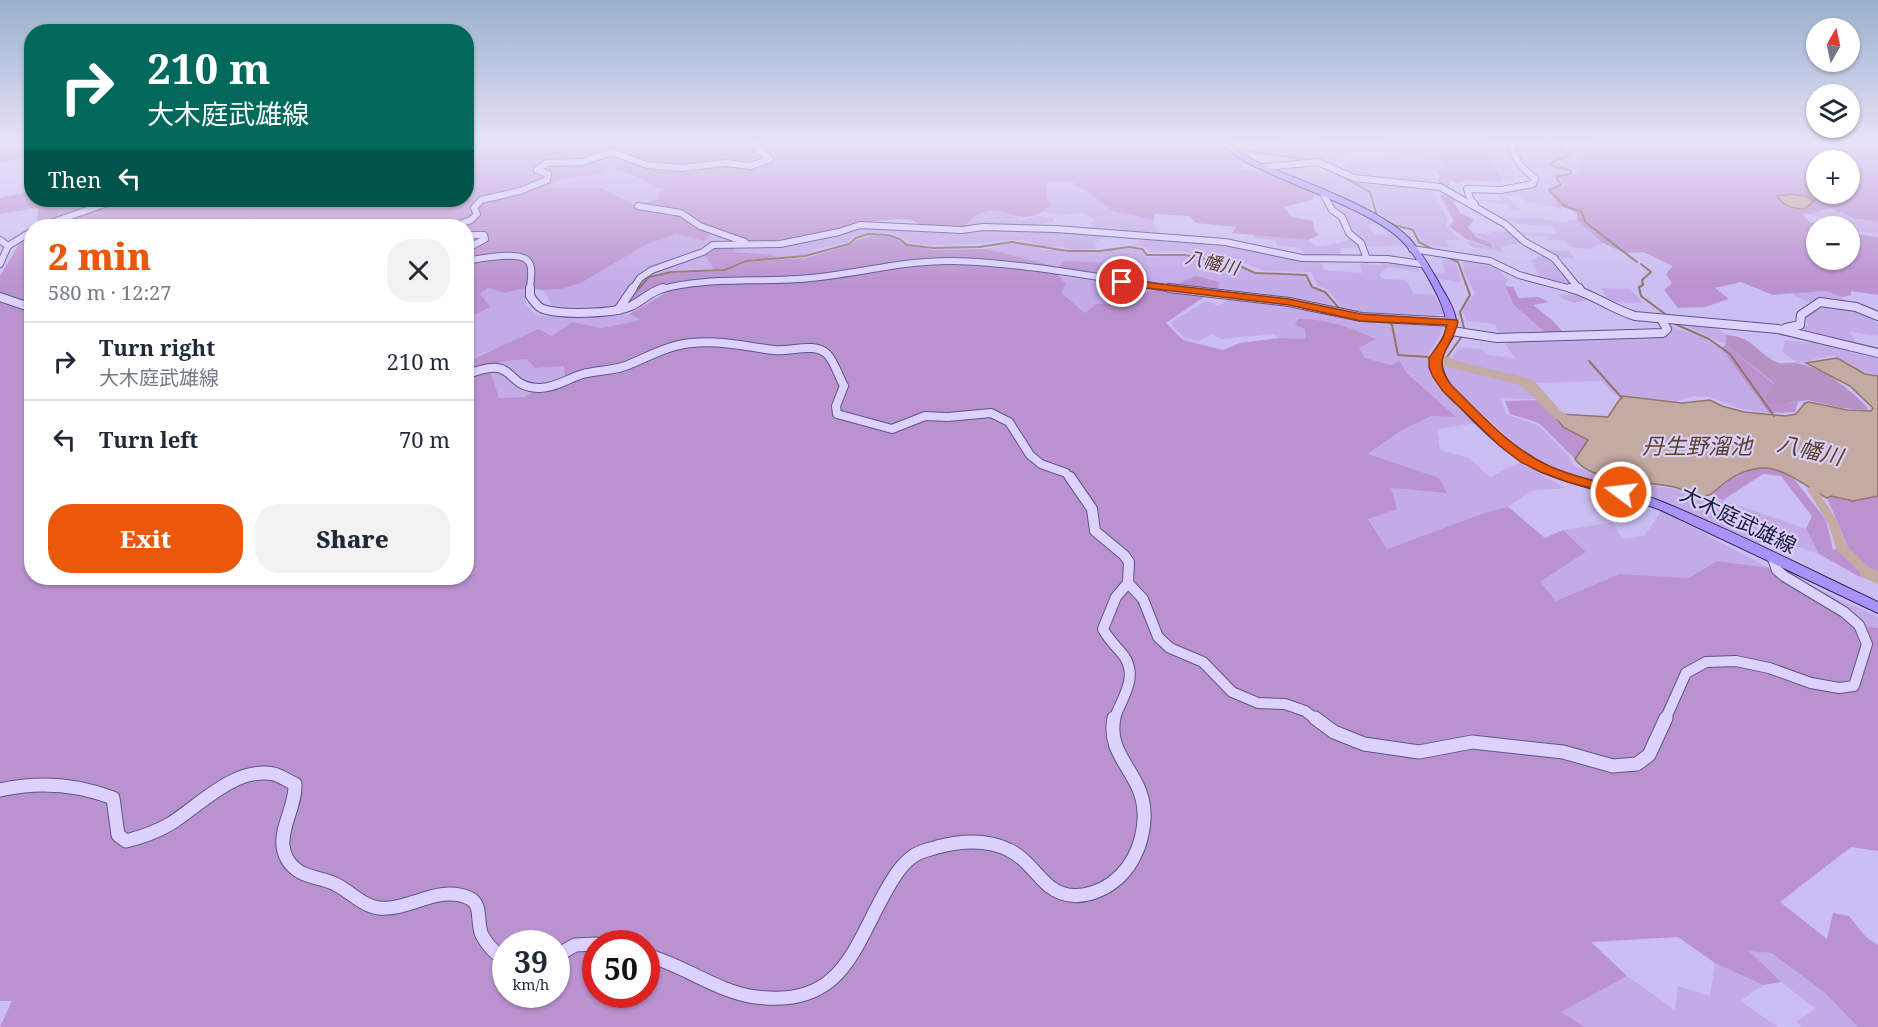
<!DOCTYPE html>
<meta charset="utf-8">
<style>
:root{--surface:#fff;--page:#f2f2f3;--text:#1f2937;--muted:#747a83;--line:#e0e1e3;--accent:#ea580c}
body{margin:0;font-family:"Noto Serif","Noto Sans JP",serif;background:var(--page);color:var(--text);height:100vh;display:flex;flex-direction:column;font-size:22px;white-space:nowrap}
*{box-sizing:border-box;margin:0}
p{font-size:20px;color:var(--muted)}
.icon{flex:none;width:33px;height:33px;fill:none;stroke:currentColor;stroke-width:2;stroke-linecap:round;stroke-linejoin:round}
.map{position:relative;flex:1;overflow:hidden}
.drawer{position:absolute;left:24px;top:219px;width:450px;height:366px;display:flex;flex-direction:column;background:var(--surface);border-radius:24px;box-shadow:0 2px 4px #0004}
.drawer>*{flex:none}
.banner{position:absolute;left:24px;top:24px;width:450px;height:183px;border-radius:24px;box-shadow:0 2px 4px #0004;background:#00695c;color:#fff;overflow:hidden}
.needle{width:39px;rotate:9deg}
.buttons{position:absolute;left:1806px;top:18px;display:grid;gap:12px}
.buttons a{display:grid;place-items:center;width:54px;height:54px;border-radius:50%;background:var(--surface);box-shadow:0 2px 4px #0004;font-size:30px}
.speed{position:absolute;left:492px;top:930px;display:flex;gap:12px;font-size:30px;font-weight:700;text-align:center}
.speed>*{display:grid;place-content:center;width:78px;height:78px;border-radius:50%;background:var(--surface);box-shadow:0 2px 4px #0004;line-height:1}
.speed small{font-size:15px;font-weight:400}
.speed .limit{border:9px solid #d22;background:#fff;color:#111}
.pin{position:absolute;display:grid;place-items:center;width:51px;height:51px;color:#fff;margin:-26px;border:3px solid #fff;border-radius:50%;box-shadow:0 2px 6px #0007}
.me{position:absolute;width:66px;margin:-33px;rotate:285deg;stroke-linejoin:round;filter:drop-shadow(0 0 4px #0008)}
.turn{display:flex;align-items:center;gap:21px;height:126px;padding:0 24px;font-size:27px}
.turn .icon{width:78px;height:78px;stroke-width:2.5}
.turn b{display:block;font-size:42px;line-height:51px}
.then{display:flex;align-items:center;height:57px;padding:0 24px;background:#0003;gap:12px;font-size:22px}
.round{display:grid;place-items:center;flex:none;width:63px;height:63px;border-radius:24px;background:var(--page)}
.headline{display:flex;align-items:center;justify-content:space-between;height:102px;padding:0 24px}
h1{font-size:36px;font-weight:800;line-height:45px;color:var(--accent)}
.cta{display:flex;gap:12px;margin-top:auto;padding:12px 24px}
.cta a{flex:1;height:69px;border-radius:24px;background:var(--accent);color:#fff;font-size:24px;font-weight:800;line-height:69px;text-align:center}
.cta a+a{background:var(--page);color:var(--text)}
ul{padding:0;list-style:none}
li{display:flex;align-items:center;gap:18px;height:78px;padding:0 24px;border-top:2px solid var(--line)}
li div{flex:1}
li b{display:block;font-size:22px}
li em{font-style:normal}
.map>svg:first-child{display:block}
.farmland{fill:#c3abe8}
.green{fill:#bb92d0;fill-rule:evenodd}
.cemetery{fill:#b492c4}
.water{fill:#c3aaa2;stroke:#917569;stroke-width:1.5}
.lines{fill:none;stroke-linecap:round;stroke-linejoin:round}
.stream{stroke:#917569;stroke-width:2}
.canal{fill:#c3aaa2;fill-rule:evenodd}
.river{fill:#c3aaa2;fill-rule:evenodd}
.minor-far3-casing{stroke:#5a558c;stroke-width:8}
.minor-far2-casing{stroke:#5a558c;stroke-width:10}
.minor-far1-casing{stroke:#5a558c;stroke-width:12}
.minor-casing{stroke:#5a558c;stroke-width:15}
.major-casing{stroke:#2b2a59;stroke-width:2}
.minor-far3{stroke:#ddd2fc;stroke-width:6}
.minor-far2{stroke:#ddd2fc;stroke-width:8}
.minor-far1{stroke:#ddd2fc;stroke-width:10}
.minor{stroke:#ddd2fc;stroke-width:13}
.major{fill:#ab92f9;fill-rule:evenodd}
.route{fill:#ea580c;stroke:#983908;stroke-width:1.5}
.labels{text-anchor:middle;stroke-width:4.5;stroke-linejoin:round;paint-order:stroke}
.far-water-label{font-size:18px;font-style:italic;fill:#5b4129;stroke:#dacff8}
.street-label{font-size:21px;fill:#1c1b3a;stroke:#dacff8}
.water-label{font-size:22px;font-style:italic;fill:#5b4129;stroke:#dacff8}
</style>
<div class="map">
<svg width="1878" height="1027" viewBox="0 0 1878 1027">
<rect width="100%" height="100%" fill="#cbbef2"/>
<g class="farmland">
<path d="M1228,141H1265L1311,151L1321,149L1322,141H1378L1390,146L1381,151L1395,153L1425,156L1414,145L1431,148L1442,154L1446,165L1436,171H1431L1434,176L1430,183L1353,177L1344,173L1349,159L1382,165L1378,160L1388,159L1381,151H1351L1348,156H1342L1339,170L1319,160L1235,148Z"/>
<path d="M1495,141H1512L1508,146L1517,167L1528,176L1510,181L1502,179L1494,162L1485,153L1496,149L1493,142Z"/>
<path d="M1518,141H1587L1595,146L1582,160L1576,174L1566,186L1552,192L1562,209L1527,202L1520,195L1506,196L1518,207L1519,211L1509,209L1508,205L1479,200V199L1500,201L1498,193L1531,191L1526,187L1537,184L1538,180L1523,167L1516,147Z"/>
<path d="M1296,163L1319,174L1330,171L1367,192L1372,215L1274,168Z"/>
<path d="M607,166L616,167L625,174L661,189L658,199L632,203L601,188H547L553,183L573,177L603,175Z"/>
<path d="M1350,179L1431,186L1448,220L1445,225L1461,240H1445L1449,248L1425,244L1415,229L1396,224L1379,214L1372,192Z"/>
<path d="M1074,181L1073,185L1084,189L1113,211L1154,220V226L1162,236L1073,229L1094,228L1090,224L1095,220L1083,212L1062,216L1043,212L1050,205L1047,199L1046,182Z"/>
<path d="M1333,201L1375,223L1368,226L1375,235L1392,234L1404,245L1340,248L1342,258L1304,256L1301,248L1277,245L1275,240L1254,238V234L1308,240L1317,247L1339,243L1355,237L1345,217L1333,208Z"/>
<path d="M1830,208L1857,219L1878,222V234L1861,232L1850,229V226H1842L1810,214Z"/>
<path d="M983,211L1000,212L1018,218L1020,221L1037,216L1055,218L1053,222L1038,224L1037,227L961,229Z"/>
<path d="M1502,218L1546,219L1566,223L1570,220H1577L1603,243L1588,249L1569,247L1565,241L1549,240L1546,236L1522,235L1518,233L1558,234L1551,226L1522,224Z"/>
<path d="M864,226L1040,230L1107,237L1095,242L1096,249L1070,250L1062,246L1047,247L1027,241L1012,240L976,244L925,245L910,243L901,236L890,233H869L853,237L846,243L820,248L804,255L778,258L773,255L734,252L730,245Z"/>
<path d="M713,231L740,242H712L702,250L650,267L636,278L615,306L593,309L553,308L543,290L561,289L581,283L645,245L676,234L704,241Z"/>
<path d="M1490,231L1511,232L1523,242L1501,247L1504,252L1472,247L1466,241L1491,248V243L1473,233L1492,235Z"/>
<path d="M1141,240L1231,245L1258,252L1320,261L1324,270L1362,273L1360,264L1381,265V260L1417,266L1420,272L1389,267L1379,274L1382,279L1406,280L1413,293L1434,295L1444,313L1434,316L1372,314L1342,308L1328,290L1318,286L1311,272L1266,271L1243,263L1180,251L1151,252L1145,247L1134,244Z"/>
<path d="M1008,244H1025L1044,250H1061L1070,252L1129,249L1140,250L1146,257L1180,255L1239,267L1254,274L1304,276L1311,289L1323,292L1337,310L1299,299L1258,297L1218,289L1219,282L1183,286L1129,279L1115,263L1058,267L987,249Z"/>
<path d="M1536,249L1569,251L1574,258L1551,256L1575,287L1541,278L1531,261L1543,255Z"/>
<path d="M704,254L715,270H675L646,276L657,269Z"/>
<path d="M1441,256L1456,263L1461,282L1433,278L1430,272L1445,273Z"/>
<path d="M1463,259L1493,263L1508,280L1505,286L1548,335L1500,336L1495,324L1466,321L1462,309L1475,294L1464,272Z"/>
<path d="M1058,276L1161,289L1133,302L1096,304L1085,313L1060,293Z"/>
<path d="M489,288L505,293L526,288V305L537,315L555,317L629,314L642,320L602,328L572,322L552,336L485,352L467,362V319L489,307L480,294Z"/>
<path d="M1601,288L1630,289L1643,303L1605,302L1596,298L1574,303L1562,299L1559,295L1606,296Z"/>
<path d="M1826,291L1842,297L1844,301L1819,299L1808,302L1790,293Z"/>
<path d="M1229,299L1299,306L1344,319L1433,323L1444,328L1428,355V366L1433,381L1476,423L1437,429L1440,450L1469,458L1490,477L1521,462L1539,469L1545,477L1565,488L1530,491L1508,507L1487,512L1387,549L1368,518L1391,488L1447,493L1438,478L1368,455L1402,430L1433,416L1455,417L1407,372L1400,361L1391,365L1365,358L1359,348L1375,339L1305,329L1306,339L1279,338L1273,334L1222,339L1212,334L1199,341L1185,338L1170,323L1206,301L1218,306Z"/>
<path d="M1828,305L1859,310L1878,324V336L1850,332L1858,345L1792,329L1808,325L1806,316Z"/>
<path d="M1678,322L1714,325L1726,335V345Z"/>
<path d="M1671,326L1705,339L1721,348L1769,413L1741,409L1709,397L1693,396L1677,401L1615,395L1601,381L1536,383L1456,363L1451,359L1459,347L1482,349L1486,354L1515,359L1504,341L1668,335Z"/>
<path d="M1814,339L1878,355V375L1862,371L1834,355L1798,363L1783,352L1785,340L1810,343Z"/>
<path d="M528,359L535,368L565,366V376L524,397L499,398L491,372L500,362Z"/>
<path d="M1443,365L1524,384L1535,399L1500,398L1506,414L1539,426L1569,457L1574,466L1611,479L1674,489L1699,500H1723L1806,529L1819,554L1767,536L1755,547L1657,498L1615,484L1574,475L1545,464L1524,452L1455,389L1445,377Z"/>
<path d="M1662,511L1769,568L1717,561L1689,578L1619,574L1556,601L1539,582L1586,552L1563,530L1613,522L1622,539L1644,536Z"/>
<path d="M1822,591L1878,617V628L1865,626L1850,612L1818,593Z"/>
<path d="M1749,951L1770,953L1824,992L1858,1027H1802L1796,1022L1816,1009L1781,982Z"/>
<path d="M1715,963L1763,985L1740,1001L1778,1027H1585L1561,1012L1627,976L1675,1010L1678,986L1710,996Z"/>
</g>
<g class="green">
<path d="M0,141H31V155L0,163Z"/>
<path d="M467,141H1210L1223,148L1245,167L1237,169L1274,174L1296,183L1314,194L1312,200L1284,207L1292,217L1314,221V230L1319,235L1308,240L1232,233L1236,227L1196,223L1189,216L1154,214V220L1113,211L1084,189L1073,185L1074,181L1046,182L1047,199L1051,205C1023,231 1006,205 984,212C976,214 967,224 961,229L920,225C898,206 809,241 779,243C756,245 737,238 716,229L704,241L676,234L645,245L581,283L561,289L543,290L526,288L505,293L488,288L480,294L490,307L467,319L466,226H37L38,208L0,214V198L31,191L32,200H466ZM607,166C617,167 648,184 661,189L658,199L635,205L601,188H547C561,175 585,176 603,175Z"/>
<path d="M1265,141H1322L1321,149L1311,151Z"/>
<path d="M1378,141H1495L1493,142L1496,149L1486,153L1494,162L1502,179L1499,182L1467,180L1458,183L1449,180V187L1463,196L1453,201L1460,213L1474,220L1468,227L1476,237L1491,243L1492,248L1466,239L1449,226L1454,221L1440,196L1449,192L1438,184L1439,176L1436,171L1446,166L1439,159L1442,154L1431,148L1416,145L1426,156L1381,151L1378,147L1389,146Z"/>
<path d="M1587,141H1878V222L1857,219L1830,208L1810,214H1802L1810,222L1825,226H1816V260H1850V233L1878,237V295L1851,291V295L1842,297L1826,291L1773,295L1741,282L1715,288L1729,299L1705,307L1678,308L1664,290L1672,283L1666,274L1673,266L1643,252L1625,253L1603,243L1577,220V213L1558,205L1551,192L1565,186L1561,178L1576,174L1582,160L1595,146ZM1816,160H1850V194H1816Z"/>
<path d="M31,235L32,578H466L467,362L538,329L552,336L572,322L602,328L641,320L629,314L664,294L649,290L632,302L624,303L646,277L670,273L726,271L747,262L806,258L850,245L857,240L871,236H887L914,246L932,250L987,249L1058,267L1064,261L1115,263L1129,279L1065,270L1058,275L1066,284L1061,293L1085,313L1096,304L1133,302C1150,283 1178,291 1201,295L1204,297L1166,323L1183,340L1223,350L1240,343L1279,338L1306,339L1305,329L1295,325L1298,319C1328,319 1349,327 1376,339L1359,348L1365,358L1391,365L1400,361L1407,373L1456,417L1432,416L1402,430L1368,454L1439,478L1447,493L1391,488L1397,509L1368,519L1387,549L1487,512L1508,507L1545,538L1563,530L1586,552L1540,582L1556,601L1619,574L1689,578L1717,561L1769,568L1859,625L1878,628V851L1851,847L1780,902L1827,939L1833,913L1849,916L1866,937L1878,945V1027H1858L1824,992L1771,953L1749,951L1781,982L1763,985L1715,963L1678,937L1591,942L1627,976L1561,1012L1585,1027H0L12,1001H0V276L19,244ZM527,359L535,368L564,366L565,376L524,397L499,398L491,373L500,362ZM506,944H556V994H506ZM596,944H646V994H596Z"/>
<path d="M730,245L735,252L773,255L778,258L744,260L726,269L715,270L704,254L716,246Z"/>
<path d="M1196,276L1219,282L1218,289L1207,291L1183,286L1181,282Z"/>
<path d="M1505,286L1513,287L1519,298L1538,297L1549,302L1533,305L1552,320L1566,335H1548L1514,305Z"/>
<path d="M1726,345L1774,384L1764,396L1773,404L1798,402L1795,412L1769,413L1721,348Z"/>
<path d="M1546,400L1560,414H1556L1563,427L1588,440L1575,459L1539,423L1510,414L1505,401Z"/>
<path d="M1755,468H1767L1783,472L1794,479L1826,520L1833,550L1847,545L1827,498L1831,496L1853,501L1878,496V581L1858,576L1819,554L1806,529L1812,516L1781,476L1763,474L1723,500L1710,495L1728,481Z"/>
</g>
<path class="cemetery" d="M1726,335C1753,337 1753,349 1774,361C1780,365 1789,362 1796,363C1824,368 1848,388 1867,407V410L1842,408L1808,400L1773,405L1764,397L1774,383L1726,345Z"/>
<g class="water">
<path d="M1791,194L1805,196L1814,201L1804,209C1792,208 1783,206 1777,196Z"/>
<path d="M1837,358L1865,374L1878,376V496L1853,501L1831,496L1827,498C1809,488 1785,469 1766,468C1753,467 1737,474 1727,481C1721,485 1715,492 1709,495C1695,500 1686,490 1674,487C1647,481 1592,483 1575,459L1588,440L1563,427L1555,416L1560,414L1608,417L1622,396L1682,403L1710,400L1722,406L1744,412L1786,416L1796,414L1805,403L1809,402L1847,410L1871,411L1873,408L1850,386L1806,363Z"/>
</g>
<g class="lines">
<g class="stream">
<path d="M1214,141L1224,147"/>
<path d="M1547,141L1545,142L1569,155L1549,163L1551,166L1570,170L1571,174L1556,177L1561,185L1549,190L1565,206L1582,212L1585,222L1637,262"/>
<path d="M1236,149L1308,160"/>
<path d="M1338,174L1370,192L1377,216L1394,225L1413,230L1419,242L1434,250"/>
<path d="M1447,257L1458,262L1470,295L1460,312L1465,332L1447,357L1448,361"/>
<path d="M1641,264L1651,272L1642,280L1643,285L1639,287L1641,296L1669,317"/>
<path d="M631,297L649,277L671,272L725,270L746,261L805,256L849,244L856,238L868,234L888,235L900,239L907,245L933,248L979,247L1012,242L1068,251H1100L1129,247L1142,249L1147,255H1185L1240,266L1255,273L1306,275L1312,287L1325,292L1339,308L1357,312"/>
<path d="M1387,321L1392,325L1398,355L1428,357"/>
<path d="M1675,324L1709,339L1730,354L1774,416"/>
<path d="M1589,361L1622,398"/>
</g>
<path class="canal" d="M1812,486L1816,487L1838,523L1846,545L1872,570L1874,573L1872,576H1864L1837,550L1828,523L1807,489Z"/>
<g class="river">
<path d="M1443,355L1457,361L1527,378L1536,383L1561,411L1583,424L1576,428C1547,421 1540,397 1517,384L1447,367L1436,359Z"/>
<path d="M1868,567L1878,571V584L1862,577L1859,573L1862,569Z"/>
</g>
<defs>
<g id="minor-far3">
<path d="M1265,167L1318,162L1354,178L1440,187L1505,224L1525,242L1554,258L1580,290"/>
<path d="M1323,193L1332,210L1342,217L1349,233L1361,243L1367,259"/>
<path d="M1475,204L1471,201L1467,189L1501,190L1533,184L1535,179L1520,165L1511,147L1515,141"/>
<path d="M638,206L681,213L700,226L745,242"/>
<path d="M42,226L116,200"/>
<path d="M454,226L471,220L477,214L474,208L481,200L520,191L547,180L548,174L537,170L547,163L582,162L612,152L647,165L681,168L726,163L751,166L770,159L754,146L760,141"/>
<path d="M466,235H484L485,239L466,249"/>
<path d="M0,240L8,246L0,264"/>
<path d="M8,246L32,231"/>
<path d="M1412,249L1490,261L1519,275L1575,290"/>
<path d="M466,261C479,259 519,250 528,261C534,267 530,282 530,290"/>
<path d="M632,290L640,278L652,270L703,252L713,245L780,244L839,232L860,225L962,230L983,227L1056,229L1225,242L1302,258L1387,259L1422,264"/>
<path d="M658,290C703,277 752,282 798,279C850,276 901,260 953,261C1029,263 1105,279 1180,290"/>
</g>
<g id="minor-far2">
<path d="M530,288V296C534,301 537,307 543,309C560,315 614,314 631,306C642,301 651,291 663,288"/>
<path d="M1169,288L1289,302L1361,317L1453,322"/>
<path d="M1570,288C1593,294 1612,309 1635,316L1778,329L1878,353"/>
<path d="M1579,288L1581,291"/>
<path d="M0,297L32,308"/>
<path d="M618,310L633,288"/>
<path d="M1786,328L1800,325L1801,315L1820,302L1856,307L1878,316"/>
<path d="M1452,331L1497,338L1663,333L1667,329L1661,319"/>
<path d="M466,375C519,353 502,388 540,388C555,388 569,378 583,374C598,370 614,371 628,365C645,358 661,349 679,345C710,338 742,346 774,350C789,352 815,342 827,354C834,361 839,377 844,386L836,406L837,414L892,429L925,416L948,417L991,413L1009,422L1030,455L1041,464L1066,473L1071,479"/>
</g>
<g id="minor-far1">
<path d="M1070,477L1092,509L1095,531L1124,555L1129,562L1128,583L1116,597L1103,629C1108,639 1117,647 1124,656C1139,678 1121,699 1114,720"/>
<path d="M1128,583L1143,599L1158,637L1170,648L1203,662L1232,692L1258,703L1285,704L1305,711L1317,720"/>
<path d="M1665,720L1686,673L1706,662L1736,661L1769,668L1811,683L1839,688L1854,686L1867,644L1859,625L1844,612L1784,576L1777,570L1773,559"/>
</g>
<g id="minor">
<path d="M1315,718L1334,732L1364,744L1419,752L1472,742L1563,752L1613,766L1637,764L1649,755L1666,718"/>
<path d="M0,790C39,781 76,784 113,798L118,835L126,841C142,837 156,832 170,824C199,806 235,766 274,774C281,776 288,781 295,784C296,806 281,825 283,846C284,855 289,864 297,870C308,878 323,878 335,884C350,891 362,906 379,908C409,911 439,884 469,898C483,904 476,923 482,935C487,946 497,954 506,962"/>
<path d="M646,955C684,965 717,992 756,997C843,1008 853,948 887,889C894,877 901,865 912,857C919,851 929,850 937,847C960,841 987,839 1009,850C1026,858 1035,874 1049,886C1075,907 1111,890 1128,867C1144,844 1150,810 1137,785C1126,762 1108,746 1114,718"/>
<path d="M556,956L575,945L596,944"/>
</g>
<path id="major" d="M1220,141H1227L1239,152L1255,161C1299,181 1375,205 1409,238C1421,251 1430,268 1439,283C1445,295 1454,306 1456,320C1458,334 1449,341 1444,352C1431,377 1476,413 1492,427C1509,442 1527,456 1548,466C1584,483 1624,486 1660,501C1734,531 1806,568 1878,602V613L1663,511C1624,494 1580,489 1542,472C1510,458 1484,432 1460,407C1449,397 1434,383 1431,367C1429,352 1443,344 1446,330C1451,310 1418,258 1403,242C1391,229 1374,220 1358,212C1320,193 1280,180 1242,160L1227,149Z"/>
</defs>
<use href="#minor-far3" class="minor-far3-casing"/>
<use href="#minor-far2" class="minor-far2-casing"/>
<use href="#minor-far1" class="minor-far1-casing"/>
<use href="#minor" class="minor-casing"/>
<use href="#major" class="major-casing"/>
<use href="#minor-far3" class="minor-far3"/>
<use href="#minor-far2" class="minor-far2"/>
<use href="#minor-far1" class="minor-far1"/>
<use href="#minor" class="minor"/>
<use href="#major" class="major"/>
</g>
<linearGradient id="sky" x2="0" y2="1"><stop stop-color="#99b0cc"/><stop offset="0.5" stop-color="#e8e2f9"/><stop offset="1" stop-color="#e8e2f9" stop-opacity="0"/></linearGradient>
<rect width="1878" height="284" fill="url(#sky)"/>
<path class="route" d="M1118,279L1289,299L1361,314L1457,320L1458,322C1451,351 1429,358 1452,386C1482,415 1511,449 1549,466C1573,477 1600,482 1626,489L1628,492L1621,496L1568,482L1541,472L1521,462L1500,446L1443,391L1433,377L1429,367V358L1443,338L1447,325L1361,321L1289,305L1122,285L1118,284Z"/>
<g class="labels">
<g class="far-water-label">
<text transform="translate(1212 263) rotate(13)" y="6">八幡川</text>
</g>
<g class="street-label">
<text transform="translate(1738 520) rotate(26)" y="7">大木庭武雄線</text>
</g>
<g class="water-label">
<text x="1697" y="454">丹生野溜池</text>
<text transform="translate(1810 450) rotate(13)" y="8">八幡川</text>
</g>
</g>
</svg>
<div class="buttons">
<a><svg class="needle" viewBox="-14 -14 28 28"><path d="M0-13l5 13h-10z" fill="#e53935"/><path d="M0 13l5-13h-10z" fill="#747a83"/></svg></a>
<a><svg class="icon" aria-label="layers" viewBox="0 0 24 24"><path d="M12 4l9 5-9 5-9-5zM3 14l9 5 9-5"/></svg></a>
<a>+</a>
<a>−</a>
</div>
<div class="speed"><div>39<small>km/h</small></div><div class="limit">50</div></div>
<div class="pin" style="left:1122px;top:282px;background:#d93025"><svg class="icon" aria-label="arrive" viewBox="0 0 24 24"><path d="M6 21V4h12l-3 4 3 4H6"/></svg></div>
<svg class="me" style="left:1621px;top:492px" viewBox="-20 -20 40 40"><circle r="17" fill="#ea580c" stroke="#fff" stroke-width="3"/><path d="M0-11L8 9 0 5-8 9z" fill="#fff"/></svg>
<div class="banner">
<div class="turn"><svg class="icon" aria-label="right" viewBox="0 0 24 24"><path d="M7 20v-9h11M14 6l5 5-5 5"/></svg><div><b>210 m</b>大木庭武雄線</div></div>
<div class="then">Then<svg class="icon" aria-label="left" viewBox="0 0 24 24"><path d="M17 20v-9H6M10 6l-5 5 5 5"/></svg></div>
</div>
<section class="drawer">
<div class="headline"><div><h1>2 min</h1><p>580 m · 12:27</p></div><a class="round"><svg class="icon" aria-label="close" viewBox="0 0 24 24"><path d="M6 6l12 12M18 6L6 18"/></svg></a></div>
<ul>
<li><svg class="icon" aria-label="right" viewBox="0 0 24 24"><path d="M7 20v-9h11M14 6l5 5-5 5"/></svg><div><b>Turn right</b><p>大木庭武雄線</p></div><em>210 m</em></li>
<li><svg class="icon" aria-label="left" viewBox="0 0 24 24"><path d="M17 20v-9H6M10 6l-5 5 5 5"/></svg><div><b>Turn left</b></div><em>70 m</em></li>
</ul>
<div class="cta"><a>Exit</a><a>Share</a></div>
</section>
</div>
